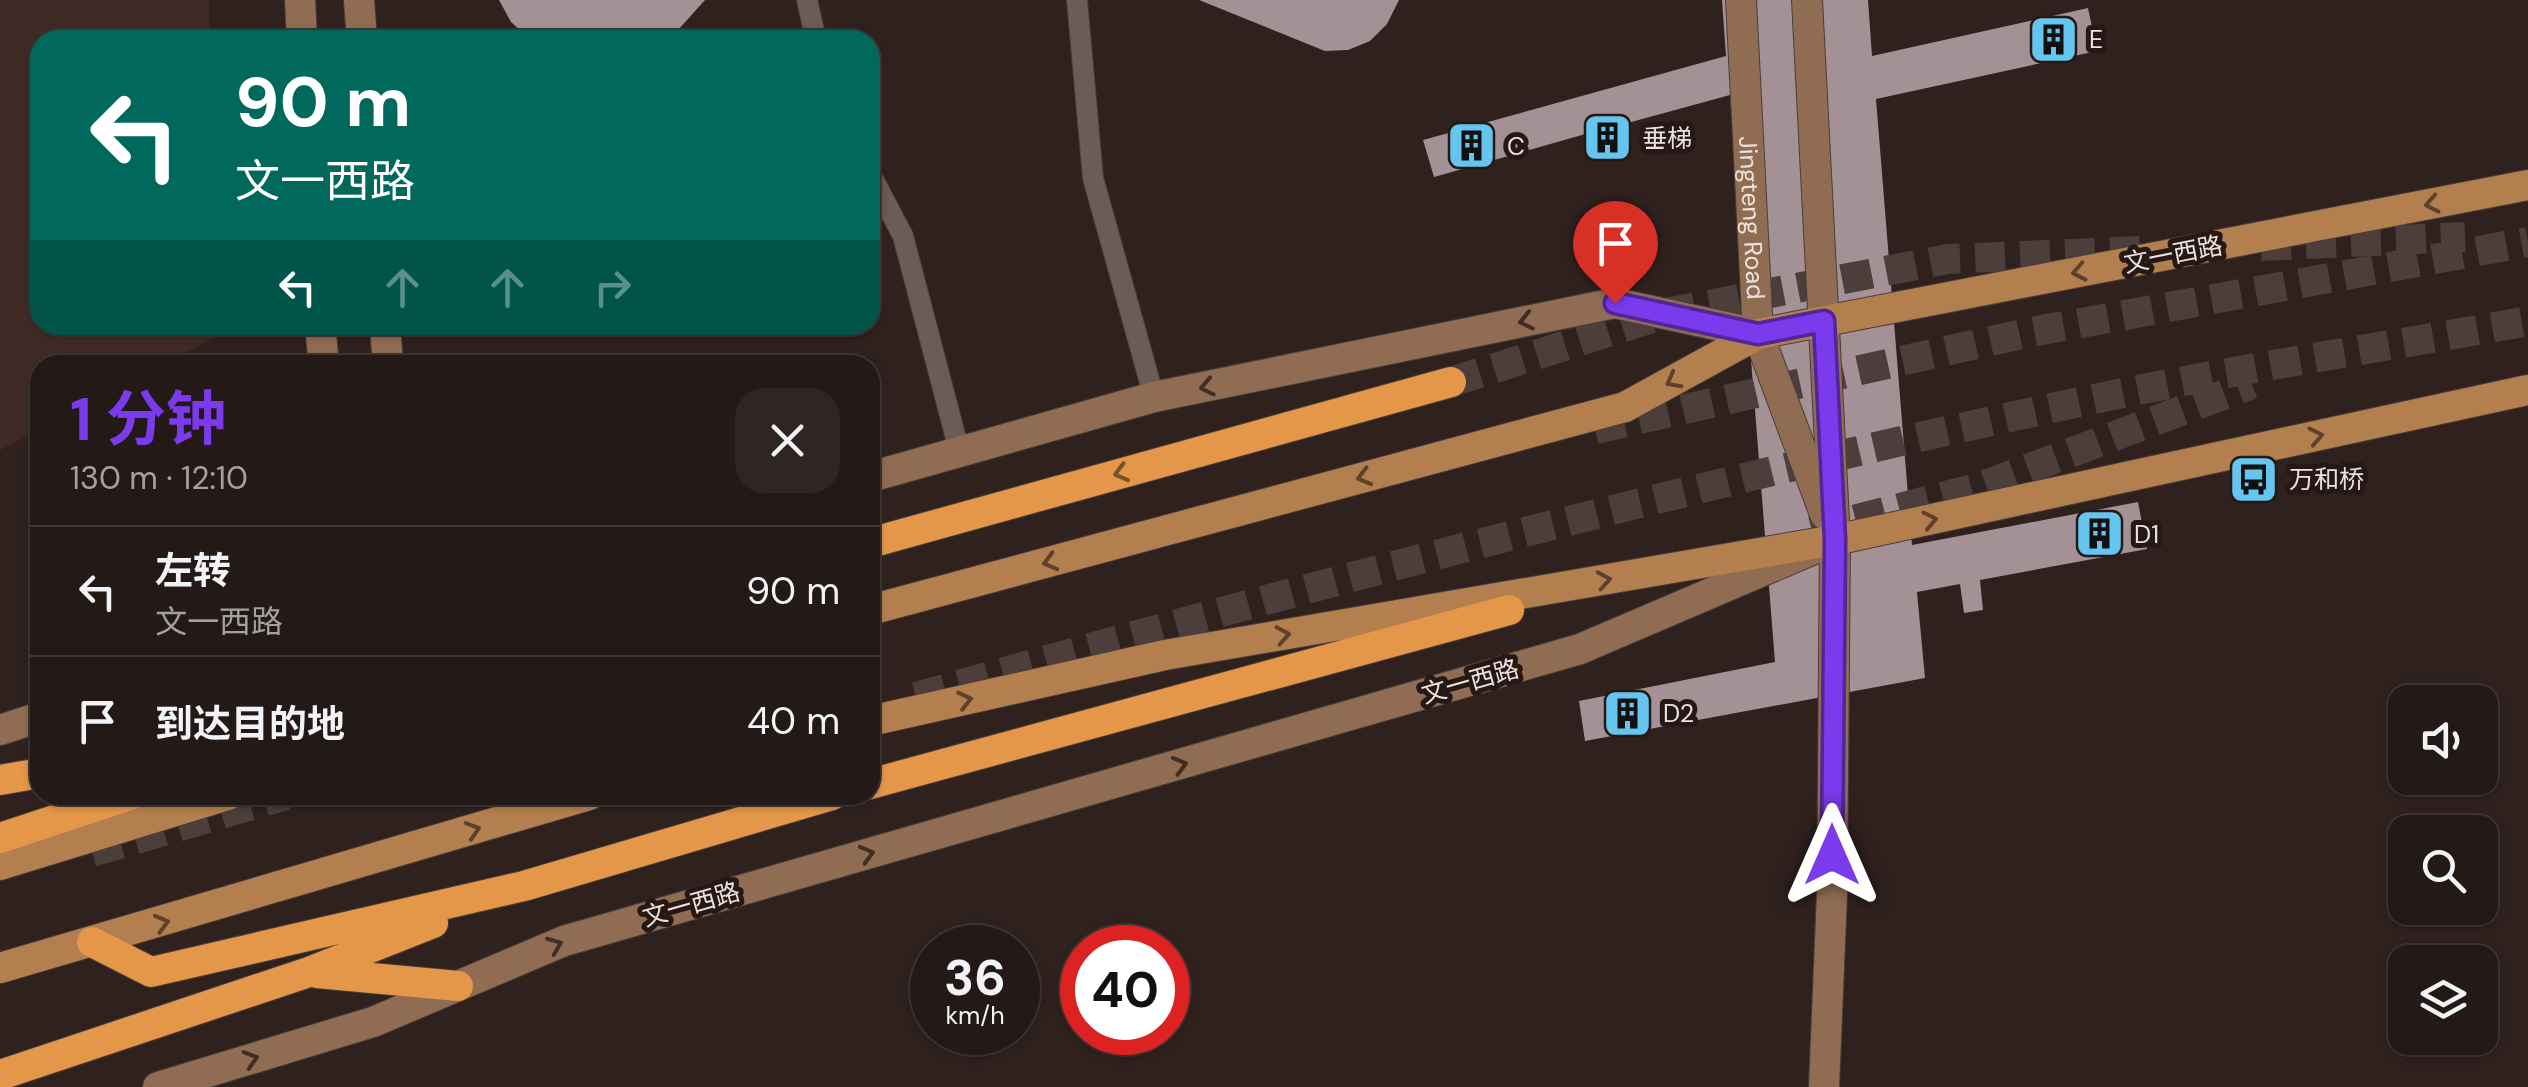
<!DOCTYPE html>
<html lang="zh">
<meta charset="utf-8">
<style>
:root{--surface:#231916;--page:#2f2623;--text:#f1f3f6;--muted:#a3a0a1;--line:#403835;--accent:#7c3aed}
body{margin:0;font-family:"DM Sans","Noto Sans SC",sans-serif;background:var(--page);color:var(--text);height:100vh;display:flex;flex-direction:column;font-size:38px;white-space:nowrap}
*{box-sizing:border-box;margin:0}
p{font-size:32px;color:var(--muted)}
.icon{flex:none;width:55px;height:55px;fill:none;stroke:currentColor;stroke-width:2;stroke-linecap:round;stroke-linejoin:round}
.map{position:relative;flex:1;overflow:hidden}
.details{position:absolute;left:30px;top:355px;width:850px;height:450px;display:flex;flex-direction:column;background:var(--surface);border-radius:30px;box-shadow:0 2px 8px #0004,0 0 0 2px var(--line)}
.details>*{flex:none}
.banner{position:absolute;left:30px;top:30px;width:850px;height:305px;border-radius:30px;box-shadow:0 2px 8px #0004,0 0 0 2px var(--line);background:#00695c;color:#fff;overflow:hidden}
.tools{position:absolute;left:2388px;top:685px;display:grid;gap:20px}
.tools a{display:grid;place-items:center;width:110px;height:110px;border-radius:20px;background:var(--surface);box-shadow:0 2px 8px #0004,0 0 0 2px var(--line);font-size:50px}
.speed{position:absolute;left:910px;top:925px;display:flex;gap:20px;font-size:50px;font-weight:700;text-align:center}
.speed>*{display:grid;place-content:center;width:130px;height:130px;border-radius:50%;background:var(--surface);box-shadow:0 2px 8px #0004,0 0 0 2px var(--line);line-height:1}
.speed small{font-size:25px;font-weight:400}
.speed .limit{border:15px solid #d22;background:#fff;color:#111}
.pin{position:absolute;display:grid;place-items:center;width:85px;height:85px;color:#fff;margin:-102px -42px;border-radius:50% 50% 50% 0;rotate:-45deg;box-shadow:0 0 10px #0007}
.pin .icon{rotate:45deg}
.me{position:absolute;width:110px;margin:-55px;rotate:0deg;stroke-linejoin:round;filter:drop-shadow(0 0 8px #0008)}
.turn{display:flex;align-items:center;gap:35px;height:210px;padding:0 40px;font-size:45px}
.turn .icon{width:130px;height:130px;stroke-width:2.5}
.turn b{display:block;font-size:70px;line-height:85px}
.lanes{display:flex;align-items:center;height:95px;padding:0 40px;background:#0003;justify-content:center;gap:50px;direction:ltr}
.lanes .off{opacity:.35}
.round{display:grid;place-items:center;flex:none;width:105px;height:105px;border-radius:30px;background:var(--page)}
.headline{display:flex;align-items:center;justify-content:space-between;height:170px;padding:0 40px}
h1{font-size:60px;font-weight:700;line-height:75px;color:var(--accent)}
ul{padding:0;list-style:none}
li{display:flex;align-items:center;gap:30px;height:130px;padding:0 40px;border-top:2px solid var(--line)}
li div{flex:1}
li b{display:block;font-size:38px}
li em{font-style:normal}
.map>svg:first-child{display:block}
.built{fill:#3f2a26}
.building{fill:#a39196}
.lines{fill:none;stroke-linecap:round;stroke-linejoin:round}
.highway-tunnel{stroke:#4b3e3b;stroke-width:30;stroke-dasharray:30 15;stroke-linecap:butt}
.lane-casing{stroke:#4a3e3b;stroke-width:22}
.secondary-casing{stroke:#4a3e3b;stroke-width:32}
.primary-casing{stroke:#4a3e3b;stroke-width:32}
.highway-casing{stroke:#4a3e3b;stroke-width:32}
.lane{stroke:#6c5b57;stroke-width:20}
.secondary{stroke:#906d52;stroke-width:30}
.primary{stroke:#b47f4e;stroke-width:30}
.highway{stroke:#e49748;stroke-width:30}
.oneway{stroke:#5e412c}
.oneway2{stroke:#402d24}
.oneway3{stroke:#7b512c}
.route-casing{stroke:#51269a;stroke-width:25}
.route{stroke:#7c3aed;stroke-width:18}
.labels{text-anchor:middle;stroke-width:10;stroke-linejoin:round;paint-order:stroke}
.poi-label{font-size:25px;fill:#ebe1de;stroke:#251815;text-anchor:start}
.street-label{font-size:25px;fill:#ebe1de;stroke:#251815}
</style>
<div class="map">
<svg width="2528" height="1087" viewBox="0 0 2528 1087">
<rect width="100%" height="100%" fill="#2f211e"/>
<path class="built" d="M0,0H209L210,40H40V325H221V334L162,365H40V429L0,450Z"/>
<g class="building">
<path d="M499,0H705L669,40H531L511,22Z"/>
<path d="M1199,0H1399L1387,24L1370,41L1348,50L1325,51Z"/>
<path d="M1722,0H1868L1872,56L2088,8L2097,51L1876,99L1912,545L2138,502L2147,549L1980,580L1983,610L1964,613L1960,584L1917,592L1925,678L1585,741L1579,701L1775,662L1730,95L1613,127L1617,145L1601,149L1596,131L1434,177L1423,140L1726,56Z"/>
</g>
<g class="lines">
<g class="highway-tunnel">
<path d="M2261,246L2465,237"/>
<path d="M1451,382L1671,312L1948,259L2140,251"/>
<path d="M1595,429L2031,332L2528,242"/>
<path d="M1812,531L1980,487L2252,384"/>
<path d="M916,697C1314,584 1714,478 2118,394C2254,366 2392,346 2528,321"/>
<path d="M92,852L286,795"/>
</g>
<defs>
<g id="lane">
<path d="M807,0L816,40"/>
<path d="M1077,0L1093,178L1154,397"/>
<path d="M870,173L903,236L959,450"/>
</g>
<g id="secondary">
<path d="M300,0L302,40"/>
<path d="M359,0L362,40"/>
<path id="s1" d="M1741,0L1758,334L1825,514"/>
<path d="M1807,0L1835,540L1832,894L1824,1087"/>
<path d="M320,325L324,365"/>
<path d="M385,325L388,365"/>
<path d="M870,477L1154,397L1615,303L1758,334"/>
<path d="M0,730L40,717"/>
<path d="M158,1087L373,1022L564,941L1580,649L1814,549"/>
</g>
<g id="primary">
<path d="M870,610L1625,407L1758,334L2528,185"/>
<path d="M870,721L1165,655L1835,540L2528,390"/>
<path d="M0,865L228,795"/>
<path d="M0,968L589,795"/>
</g>
<g id="highway">
<path d="M870,543L1451,382"/>
<path d="M0,780L40,773"/>
<path d="M870,784L1509,610"/>
<path d="M0,838L130,795"/>
<path d="M92,942L151,972L524,886L832,795"/>
<path d="M317,973L458,986"/>
<path d="M0,1075L309,972L433,923"/>
</g>
</defs>
<use href="#lane" class="lane-casing"/>
<use href="#secondary" class="secondary-casing"/>
<use href="#primary" class="primary-casing"/>
<use href="#highway" class="highway-casing"/>
<use href="#lane" class="lane"/>
<use href="#secondary" class="secondary"/>
<use href="#primary" class="primary"/>
<use href="#highway" class="highway"/>
</g>
<defs><path id="oneway-chevron" d="M-2-3.5L2.5 0L-2 3.5" fill="none" stroke-width="1.6" stroke-linecap="round" stroke-linejoin="round" transform="scale(2.5)"/></defs>
<g class="oneway">
<use href="#oneway-chevron" transform="translate(2432 204) rotate(169)"/>
<use href="#oneway-chevron" transform="translate(2079 272) rotate(169)"/>
<use href="#oneway-chevron" transform="translate(1673 381) rotate(151)"/>
<use href="#oneway-chevron" transform="translate(2316 436) rotate(-12)"/>
<use href="#oneway-chevron" transform="translate(1364 477) rotate(165)"/>
<use href="#oneway-chevron" transform="translate(1930 520) rotate(-12)"/>
<use href="#oneway-chevron" transform="translate(1050 562) rotate(165)"/>
<use href="#oneway-chevron" transform="translate(1604 580) rotate(-10)"/>
<use href="#oneway-chevron" transform="translate(1283 635) rotate(-10)"/>
<use href="#oneway-chevron" transform="translate(965 700) rotate(-13)"/>
<use href="#oneway-chevron" transform="translate(473 830) rotate(-17)"/>
<use href="#oneway-chevron" transform="translate(162 923) rotate(-15)"/>
</g>
<g class="oneway2">
<use href="#oneway-chevron" transform="translate(1526 321) rotate(168)"/>
<use href="#oneway-chevron" transform="translate(1207 387) rotate(168)"/>
<use href="#oneway-chevron" transform="translate(1180 765) rotate(-16)"/>
<use href="#oneway-chevron" transform="translate(867 854) rotate(-16)"/>
<use href="#oneway-chevron" transform="translate(555 945) rotate(-22)"/>
<use href="#oneway-chevron" transform="translate(251 1059) rotate(-17)"/>
</g>
<use class="oneway3" href="#oneway-chevron" transform="translate(1121 473) rotate(165)"/>
<g class="lines">
<defs>
<path id="route" d="M1615,303L1758,334L1824,321L1835,540L1832,855"/>
</defs>
<use href="#route" class="route-casing"/>
<use href="#route" class="route"/>
</g>
<defs>
<symbol id="building-square" viewBox="-11 -11 22 22"><rect x="-9" y="-9" width="18" height="18" rx="4" fill="#65c5ee" stroke="#251815"/><path d="M-4-6H4V6H1V3H-1V6H-4ZM-2.5-4.3h1.7v1.8h-1.7ZM.8-4.3h1.7v1.8H.8ZM-2.5-1h1.7V.8h-1.7ZM.8-1h1.7V.8H.8Z" fill="#111"/></symbol>
<symbol id="bus-square" viewBox="-11 -11 22 22"><rect x="-9" y="-9" width="18" height="18" rx="4" fill="#65c5ee" stroke="#251815"/><path d="M-5-6H5V4H4V6H2V4H-2V6H-4V4H-5ZM-3.5-4V0h7V-4ZM-3.5 1.2v1.5H-2V1.2ZM2 1.2v1.5H3.5V1.2Z" fill="#111"/></symbol>
</defs>
<g fill-rule="evenodd">
<use href="#building-square" x="2026" y="12" width="55" height="55"/>
<use href="#building-square" x="1580" y="110" width="55" height="55"/>
<use href="#building-square" x="1444" y="118" width="55" height="55"/>
<use href="#bus-square" x="2226" y="452" width="55" height="55"/>
<use href="#building-square" x="2072" y="506" width="55" height="55"/>
<use href="#building-square" x="1600" y="686" width="55" height="55"/>
</g>
<g class="labels">
<g class="poi-label">
<text x="2089" y="48">E</text>
<text x="1642" y="147">垂梯</text>
<text x="1507" y="155">C</text>
<text x="2289" y="488">万和桥</text>
<text x="2134" y="543">D1</text>
<text x="1663" y="722">D2</text>
</g>
<g class="street-label">
<text dy="9" stroke="none"><textPath href="#s1" startOffset="218">Jingteng Road</textPath></text>
<text transform="translate(2173 254) rotate(-11)" y="9">文一西路</text>
<text transform="translate(1470 681) rotate(-16)" y="9">文一西路</text>
<text transform="translate(691 904) rotate(-16)" y="9">文一西路</text>
</g>
</g>
</svg>
<div class="tools">
<a><svg class="icon" aria-label="sound" viewBox="0 0 24 24"><path d="M4 9h4l5-4v14l-5-4H4zM17 9q2 3 0 6"/></svg></a>
<a><svg class="icon" aria-label="search" viewBox="0 0 24 24"><circle cx="10" cy="10" r="6"/><path d="M15 15l6 6"/></svg></a>
<a><svg class="icon" aria-label="layers" viewBox="0 0 24 24"><path d="M12 4l9 5-9 5-9-5zM3 14l9 5 9-5"/></svg></a>
</div>
<div class="speed"><div>36<small>km/h</small></div><div class="limit">40</div></div>
<div class="pin" style="left:1615px;top:303px;background:#d93025"><svg class="icon" aria-label="arrive" viewBox="0 0 24 24"><path d="M6 21V4h12l-3 4 3 4H6"/></svg></div>
<svg class="me" style="left:1832px;top:855px" viewBox="-20 -20 40 40"><path d="M0-17L14 15 0 8-14 15z" fill="#7c3aed" stroke="#fff" stroke-width="4"/></svg>
<div class="banner">
<div class="turn"><svg class="icon" aria-label="left" viewBox="0 0 24 24"><path d="M17 20v-9H6M10 6l-5 5 5 5"/></svg><div><b>90 m</b>文一西路</div></div>
<div class="lanes"><svg class="icon" aria-label="left" viewBox="0 0 24 24"><path d="M17 20v-9H6M10 6l-5 5 5 5"/></svg><svg class="icon off" aria-label="ahead" viewBox="0 0 24 24"><path d="M12 20V5M6 11l6-6 6 6"/></svg><svg class="icon off" aria-label="ahead" viewBox="0 0 24 24"><path d="M12 20V5M6 11l6-6 6 6"/></svg><svg class="icon off" aria-label="right" viewBox="0 0 24 24"><path d="M7 20v-9h11M14 6l5 5-5 5"/></svg></div>
</div>
<section class="details">
<div class="headline"><div><h1>1 分钟</h1><p>130 m · 12:10</p></div><a class="round"><svg class="icon" aria-label="close" viewBox="0 0 24 24"><path d="M6 6l12 12M18 6L6 18"/></svg></a></div>
<ul>
<li><svg class="icon" aria-label="left" viewBox="0 0 24 24"><path d="M17 20v-9H6M10 6l-5 5 5 5"/></svg><div><b>左转</b><p>文一西路</p></div><em>90 m</em></li>
<li><svg class="icon" aria-label="arrive" viewBox="0 0 24 24"><path d="M6 21V4h12l-3 4 3 4H6"/></svg><div><b>到达目的地</b></div><em>40 m</em></li>
</ul>
</section>
</div>
